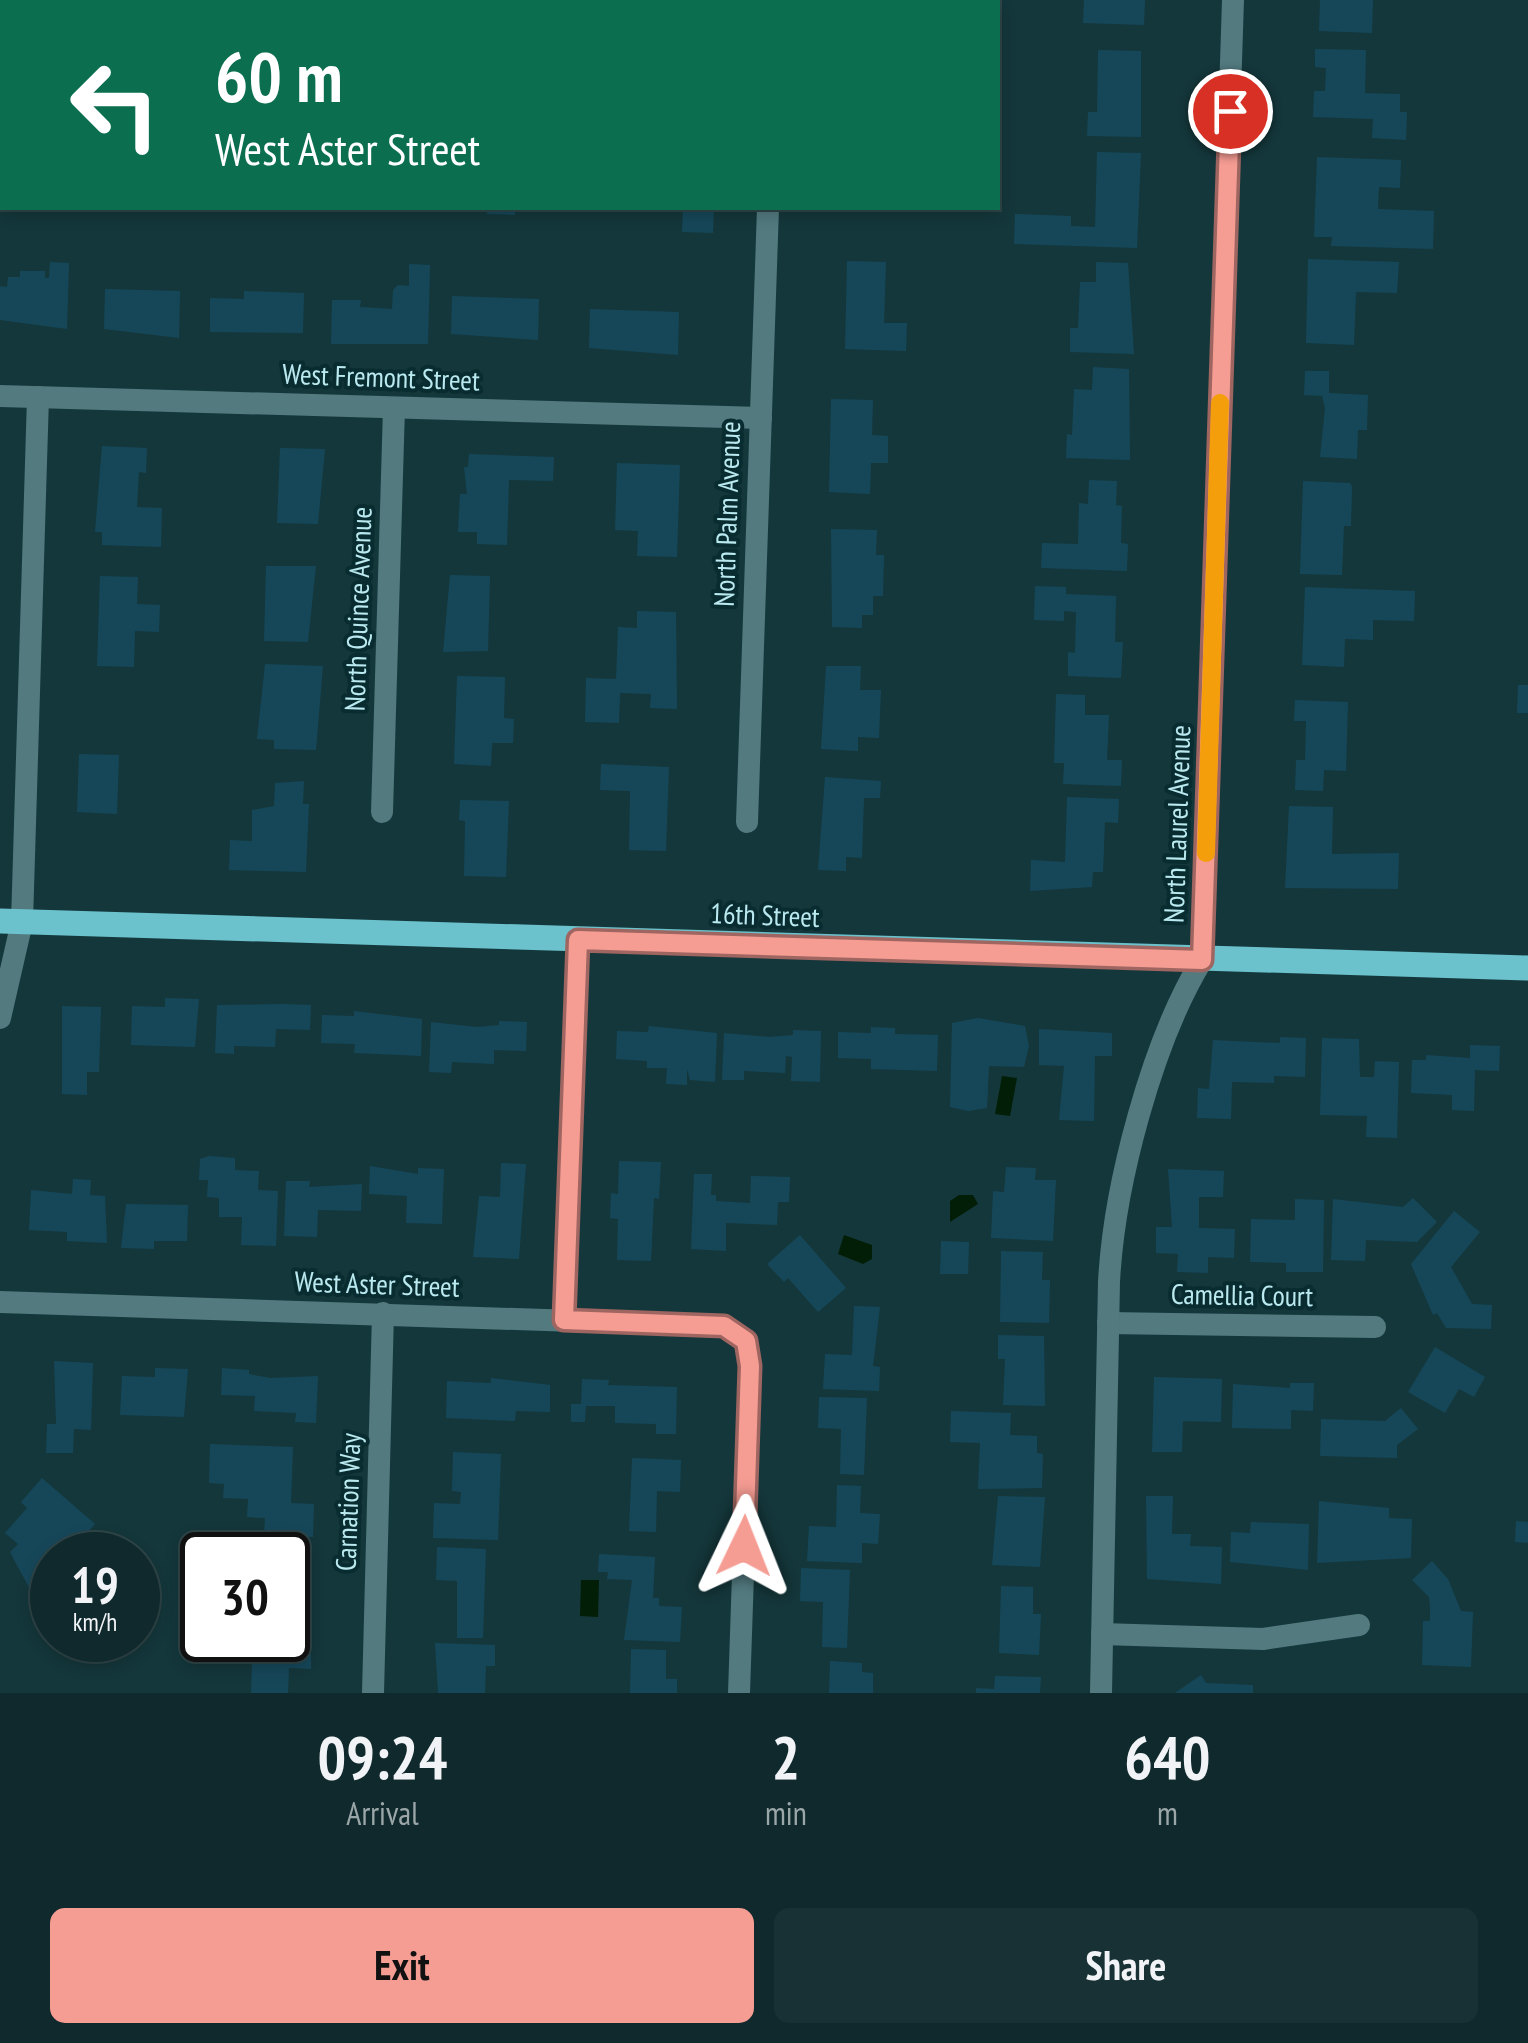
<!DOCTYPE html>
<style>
:root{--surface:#0f292c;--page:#183134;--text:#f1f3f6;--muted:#9ba6a9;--line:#2f4548;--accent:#f59c93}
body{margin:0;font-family:"PT Sans Narrow",sans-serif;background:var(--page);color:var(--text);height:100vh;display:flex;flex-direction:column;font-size:38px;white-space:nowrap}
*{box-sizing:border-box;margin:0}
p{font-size:32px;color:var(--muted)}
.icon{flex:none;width:55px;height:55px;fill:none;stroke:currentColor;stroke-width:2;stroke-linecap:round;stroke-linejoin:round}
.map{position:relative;height:1693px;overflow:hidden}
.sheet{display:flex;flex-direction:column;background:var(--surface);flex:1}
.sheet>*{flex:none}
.banner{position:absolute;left:0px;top:0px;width:1000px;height:210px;box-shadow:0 5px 15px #0003,0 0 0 2px var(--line);background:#0b6e4f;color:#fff;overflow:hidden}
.speed{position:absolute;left:30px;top:1532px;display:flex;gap:20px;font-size:50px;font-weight:700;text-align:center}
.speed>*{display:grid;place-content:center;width:130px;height:130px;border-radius:50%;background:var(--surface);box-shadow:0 5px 15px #0003,0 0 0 2px var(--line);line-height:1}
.speed small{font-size:25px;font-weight:400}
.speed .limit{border:5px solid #111;border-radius:15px;background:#fff;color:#111}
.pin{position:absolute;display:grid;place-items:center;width:85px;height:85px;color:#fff;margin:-42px;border:5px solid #fff;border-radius:50%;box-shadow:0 2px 10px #0007}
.me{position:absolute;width:110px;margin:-55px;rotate:2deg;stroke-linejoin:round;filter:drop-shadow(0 0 8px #0008)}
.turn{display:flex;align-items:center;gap:35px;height:210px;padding:0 50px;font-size:45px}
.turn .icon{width:130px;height:130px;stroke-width:2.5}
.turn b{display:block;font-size:70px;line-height:85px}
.eta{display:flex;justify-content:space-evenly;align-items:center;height:170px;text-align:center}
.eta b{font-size:60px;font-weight:600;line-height:70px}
.cta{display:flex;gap:20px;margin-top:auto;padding:20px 50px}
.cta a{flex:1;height:115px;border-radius:15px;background:var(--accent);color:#111;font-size:40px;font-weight:600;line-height:115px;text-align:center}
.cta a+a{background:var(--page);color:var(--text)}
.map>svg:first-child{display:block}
.water{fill:#031e07}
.building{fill:#164759}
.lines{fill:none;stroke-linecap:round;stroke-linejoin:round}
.minor{stroke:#527a7f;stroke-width:22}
.major{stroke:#6bc2cd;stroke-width:25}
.route-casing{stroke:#9f6560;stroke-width:25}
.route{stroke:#f59c93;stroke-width:18}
.slow{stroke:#f59e0b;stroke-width:18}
.labels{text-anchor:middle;stroke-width:8;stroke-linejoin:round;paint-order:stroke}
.street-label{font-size:28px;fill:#baeaf0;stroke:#092c31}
</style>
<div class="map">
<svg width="1528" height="1693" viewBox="0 0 1528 1693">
<rect width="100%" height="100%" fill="#14373b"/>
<g class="water">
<path d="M1002,1076L1017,1078L1010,1116L995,1114Z"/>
<path d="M973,1195L978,1204L950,1222V1201L959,1195Z"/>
<path d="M844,1235L872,1245V1259L863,1264L838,1254Z"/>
<path d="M581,1580H599L598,1617L580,1616Z"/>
</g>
<g class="building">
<path d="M1084,0H1145L1144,25L1083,23Z"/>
<path d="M1320,0H1373L1372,33L1319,31Z"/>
<path d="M1315,49L1366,50L1365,93L1400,94V112H1407L1406,140L1372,138L1373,119L1313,117L1314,91H1325L1326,68L1315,67Z"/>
<path d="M1098,50L1141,51V137L1087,136L1088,112H1097Z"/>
<path d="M1097,152L1141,153L1137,248L1014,244L1015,214L1071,216V226L1095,227Z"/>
<path d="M1317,157L1401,160L1400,188L1379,187L1378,209L1434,211L1433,249L1331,246L1332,237H1314Z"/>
<path d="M487,208H515V215L487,214Z"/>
<path d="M683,208H714L713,233L682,232Z"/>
<path d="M1308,259L1399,262L1397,293L1356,292L1354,345L1306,343Z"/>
<path d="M847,261L886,262L884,323H907L906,351L845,349Z"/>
<path d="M50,262L69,263L67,329L0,320V286L7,287L8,277H20V271H45V278H49Z"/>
<path d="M1096,262L1128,263L1134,354L1070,352V328H1078L1080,282H1096Z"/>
<path d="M409,264L430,265L428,344H331L332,300H361L360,307L392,309L393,290L398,285L409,286Z"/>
<path d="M105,289L180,291L179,338L104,329Z"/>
<path d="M244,291L304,293L303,333L210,332V298L244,299Z"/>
<path d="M452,296L539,299L538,340L451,334Z"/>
<path d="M590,309L679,312L678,355L589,348Z"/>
<path d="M1093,367L1129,369L1130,460L1066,458L1067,434L1072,435L1074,389L1092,390Z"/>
<path d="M1305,371H1329V393L1368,395L1367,430H1358L1357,459L1320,457L1325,408L1322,396L1304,395Z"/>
<path d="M831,399L873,400L872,435L888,436V463H871L870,494L829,492Z"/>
<path d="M102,446L147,448L146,473L139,472L137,507L162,508L161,547L102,545V532H95Z"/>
<path d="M280,448L325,449L318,524L277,523Z"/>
<path d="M469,454L554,457L553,481L509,480L507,545L477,544V532H458L460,494H467L464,467H468Z"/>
<path d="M617,463L680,465L677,557L637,556L638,531L615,530Z"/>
<path d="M1089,480L1117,481L1116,505L1122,506L1121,543L1128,544L1127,571L1041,568L1042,543L1078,544L1079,503L1088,504Z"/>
<path d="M1303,481L1350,483L1352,487L1351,526H1344L1342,575L1300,574Z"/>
<path d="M831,529L877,530L876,555H884L883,596H873V615H862V628L832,627Z"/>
<path d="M266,566H316L308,642L264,641Z"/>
<path d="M450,575L490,576L488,651L443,652Z"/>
<path d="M100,576L138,577L137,604L160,605L159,632L135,631L134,667L97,666Z"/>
<path d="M1035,586L1066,587V594L1116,596L1115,642H1123L1121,678L1068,676V652L1075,653L1076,612L1064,611V621L1034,620Z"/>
<path d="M1305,587L1415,591L1414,621L1373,620V640L1345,639L1344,667L1302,665Z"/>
<path d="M637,611L676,612L677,709L650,708L651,694L620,693L619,723L585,722L586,678L616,679L618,627L637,628Z"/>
<path d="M265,664L323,666L316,750L274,749V740L257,739Z"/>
<path d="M826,666H861L860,690H881L879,738L858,737V751L821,749Z"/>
<path d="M457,676L505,677L504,718L514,719L513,743H492L491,766L454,764Z"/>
<path d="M1518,685H1528V713H1517Z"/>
<path d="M1056,694L1085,695V715H1109L1107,760H1122L1121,786L1063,784L1064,763H1054Z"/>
<path d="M1295,700L1348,702L1346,771L1324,770L1323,791L1295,790L1296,760H1305L1306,721H1294Z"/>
<path d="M79,754L119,755L117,814L77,812Z"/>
<path d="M601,764L669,767L666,851L629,850L630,791L600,790Z"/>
<path d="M825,777L881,781L880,798H864L862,858L846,857V871L818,870Z"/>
<path d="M304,781L303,804H309L306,872L229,870L230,840L252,841V810L274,806L275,783Z"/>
<path d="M1067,797L1119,799L1118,823L1105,822L1103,872H1093L1092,887L1030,891L1031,860L1065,862Z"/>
<path d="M460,800L509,801L506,877L464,876L465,821L459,820Z"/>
<path d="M1289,806L1333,807L1332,854L1399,853L1398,889L1285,888Z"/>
<path d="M165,998L199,999L195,1047L131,1045L132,1006L165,1007Z"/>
<path d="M284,1004L311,1005L310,1030L276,1029L275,1047L234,1046V1054L215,1053L217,1005Z"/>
<path d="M62,1006L101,1007L99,1072H87V1095L62,1094Z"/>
<path d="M354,1011L422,1019L421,1056L354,1053L355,1044L321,1043L322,1015L354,1016Z"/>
<path d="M978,1018L1025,1026L1029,1046L1024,1067L989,1066L987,1108L968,1111L950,1107L952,1023Z"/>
<path d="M499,1021L527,1022L526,1051L494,1050V1064L452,1062L451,1073L429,1072L431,1022L477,1027L499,1025Z"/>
<path d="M649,1026L717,1033L715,1082L690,1080L687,1069V1085L666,1084L667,1068H647V1061L616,1059L617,1031L648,1032Z"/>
<path d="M871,1027L895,1028V1034L938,1035L937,1071L871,1069V1059L838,1058V1032L871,1033Z"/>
<path d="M1039,1029L1112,1033V1056H1095L1094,1121L1059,1120L1064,1066L1039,1065Z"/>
<path d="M793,1030L821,1031L820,1082L791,1081L792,1057L786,1056L785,1073L744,1071V1080H722L724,1033L770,1037L793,1035Z"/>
<path d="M1280,1037L1306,1038L1305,1077L1274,1076V1083L1232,1082L1231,1119L1197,1118L1198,1088L1209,1089L1213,1040L1280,1043Z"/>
<path d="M1322,1038L1359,1039L1360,1077H1374L1375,1061L1399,1062L1397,1138L1366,1137L1367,1116L1320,1115Z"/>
<path d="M1470,1045L1500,1046L1499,1071L1475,1070L1474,1111L1452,1110V1095L1411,1093L1412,1060H1426V1055L1470,1058Z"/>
<path d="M209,1156L235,1158V1170L259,1171L258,1190L278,1191L276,1246L241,1245L242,1217H219V1198L207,1197L208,1180H199L200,1159Z"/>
<path d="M619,1161L661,1162L659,1199L654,1198L651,1261L617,1260L618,1219L610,1218L611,1193L618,1194Z"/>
<path d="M501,1163L526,1164L519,1259L473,1257L479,1196L500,1197Z"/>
<path d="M370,1166L418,1174V1168L444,1169L442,1224L406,1223L407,1196L369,1194Z"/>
<path d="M1006,1167L1036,1168L1035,1180H1056L1053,1241L991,1238L993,1191L1004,1192Z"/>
<path d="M1168,1169L1224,1171L1223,1197H1199V1228L1235,1229L1234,1258L1208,1257V1273L1177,1272L1178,1254L1156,1253V1227H1172Z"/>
<path d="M694,1174H712L711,1195H716V1201L750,1203L751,1176L790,1177L789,1202H778L777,1225L726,1223V1251L691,1249Z"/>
<path d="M73,1179L91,1180L90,1195L105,1196L107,1243L67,1241V1232L29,1230L31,1190L72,1194Z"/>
<path d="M286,1181H310L309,1187L362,1184L361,1211L318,1210L317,1237L284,1236Z"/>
<path d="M1413,1198L1437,1222L1417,1242L1366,1240L1365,1261L1331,1260L1333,1199L1403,1207Z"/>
<path d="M1295,1199L1324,1200L1323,1272H1286V1263L1250,1262L1251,1219L1295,1220Z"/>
<path d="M126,1204L188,1205L187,1241H154V1249L121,1248Z"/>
<path d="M1454,1211L1480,1232L1451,1267L1472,1304L1492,1305L1491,1329L1446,1328L1437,1313L1433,1315L1411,1264Z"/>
<path d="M800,1235L846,1288L818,1312L788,1278L784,1282L767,1264Z"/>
<path d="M941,1241L969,1242L968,1274H940Z"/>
<path d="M1001,1251L1043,1252L1042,1280H1050L1049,1323L1000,1322Z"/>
<path d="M854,1306L880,1307L873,1366L880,1367L879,1391L823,1389L825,1354L852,1355Z"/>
<path d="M998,1335L1044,1336L1045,1406L1003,1405L1005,1359H998Z"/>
<path d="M1435,1347L1485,1377L1474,1397L1459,1389L1445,1413L1408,1392Z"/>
<path d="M54,1361L93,1363L91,1430L74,1429L73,1453H46L47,1424H56Z"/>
<path d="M155,1368L188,1369L184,1417L120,1415L122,1376L155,1377Z"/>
<path d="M222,1368L249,1370V1374L270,1378L318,1376L316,1423L295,1422L296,1413L254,1411L255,1396L221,1395Z"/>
<path d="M1154,1377L1222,1379L1221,1422L1183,1421L1182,1452H1152Z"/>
<path d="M491,1378L550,1385V1412L516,1411L515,1421L446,1418L447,1381L491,1383Z"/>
<path d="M582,1379L609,1380L608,1385L677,1387L676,1434H656V1424L615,1423V1406H586L585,1422H571V1404H581Z"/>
<path d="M1290,1383H1314L1313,1411L1291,1410V1429L1232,1428L1233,1384L1290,1388Z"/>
<path d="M819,1397L867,1398L864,1475L840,1474L841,1429L818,1428Z"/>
<path d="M1401,1408L1418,1429L1397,1445V1458L1320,1456L1321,1419L1385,1421Z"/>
<path d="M951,1411L1011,1413L1010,1435L1037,1436V1453L1043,1454L1042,1488L978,1489L980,1443L950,1442Z"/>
<path d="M210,1444L293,1447L291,1503L314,1504L313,1537L264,1535L265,1518L247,1517L248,1499L223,1498L224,1484L209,1483Z"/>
<path d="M453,1452L501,1454L498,1540L433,1538L434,1503L460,1504L461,1492L452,1491Z"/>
<path d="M632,1458L681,1460L680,1492L657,1491L656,1532L629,1531Z"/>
<path d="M42,1478L95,1524L74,1548L70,1545L62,1555H52V1610L43,1614L10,1552L18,1544L5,1533L27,1508L21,1502Z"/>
<path d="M837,1485L861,1486L860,1513L880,1514L878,1544L862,1543V1563L807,1561L809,1526L836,1527Z"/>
<path d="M998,1496L1045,1497L1040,1567L992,1565Z"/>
<path d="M1146,1496H1173L1172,1534H1191L1190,1546L1222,1547L1221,1584L1147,1579Z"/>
<path d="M1319,1501L1389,1508V1518L1412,1519L1411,1558L1317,1563Z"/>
<path d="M1516,1521L1528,1522V1543L1515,1542Z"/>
<path d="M1251,1522L1309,1524L1308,1570L1230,1562L1231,1532L1250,1533Z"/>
<path d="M253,1542L308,1544L306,1579L288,1578V1555H252Z"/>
<path d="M437,1547L486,1549L483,1638H457V1581L436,1580Z"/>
<path d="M599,1554L655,1557L653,1598H659V1606L682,1607L680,1642L624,1640L632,1580L607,1579L608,1572H598Z"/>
<path d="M1432,1561L1448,1579L1461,1611L1473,1612L1471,1667L1422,1665L1423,1621H1430V1607L1429,1597L1412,1580Z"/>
<path d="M801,1568L850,1570L847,1648L822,1647L823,1602L800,1601Z"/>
<path d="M1001,1586L1033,1587V1614H1041L1039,1655L999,1653Z"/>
<path d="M240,1640L311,1641V1669L289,1668L288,1693H251L252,1661H239Z"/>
<path d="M435,1643L495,1645V1666H486L485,1693H438Z"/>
<path d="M631,1649L666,1650V1679H677V1693H630Z"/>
<path d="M830,1661L862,1663V1672L873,1673V1693H829Z"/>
<path d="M1201,1675L1206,1683L1253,1685V1693H1175Z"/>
<path d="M995,1676L1041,1677L1040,1693H976V1688L994,1689Z"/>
</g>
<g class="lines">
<g class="minor">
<path d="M47,2L48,0"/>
<path d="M418,2V0"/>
<path d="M778,2V0"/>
<path d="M0,26H2"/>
<path d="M0,396L761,418"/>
<path d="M382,812L394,408"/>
<path d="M747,822L768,208"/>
<path d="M0,1018L22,922L38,397"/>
<path d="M0,1302L724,1326L746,1341L750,1366L739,1693"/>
<path d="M564,1320L578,940"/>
<path d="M1108,1323L1375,1327"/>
<path d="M1102,1634L1263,1639L1359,1625"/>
<path d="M373,1693L383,1313"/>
<path d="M1101,1693L1109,1282C1114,1185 1152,1042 1202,960L1233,0"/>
</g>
<path class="major" d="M0,921L1528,968"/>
</g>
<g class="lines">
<defs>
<path id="route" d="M744,1546L750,1366L746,1341L724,1326L564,1320L578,940L1202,960L1230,111"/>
</defs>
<use href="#route" class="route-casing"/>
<use href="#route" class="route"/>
<path class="slow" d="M1206,853L1220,403"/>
</g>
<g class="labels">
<g class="street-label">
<text transform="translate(381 377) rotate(2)" y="10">West Fremont Street</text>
<text transform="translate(727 514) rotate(-88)" y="10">North Palm Avenue</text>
<text transform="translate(358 609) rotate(-88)" y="10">North Quince Avenue</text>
<text transform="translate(1177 824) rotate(-88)" y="10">North Laurel Avenue</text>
<text transform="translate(765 915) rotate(2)" y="10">16th Street</text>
<text transform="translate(377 1284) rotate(2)" y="10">West Aster Street</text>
<text transform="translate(1242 1295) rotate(1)" y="10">Camellia Court</text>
<text transform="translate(348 1502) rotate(-88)" y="10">Carnation Way</text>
</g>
</g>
</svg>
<div class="speed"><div>19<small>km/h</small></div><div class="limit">30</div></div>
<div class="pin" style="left:1230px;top:111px;background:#d93025"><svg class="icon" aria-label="arrive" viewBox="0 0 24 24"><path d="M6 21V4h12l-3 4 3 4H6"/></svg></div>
<svg class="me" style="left:744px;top:1546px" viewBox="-20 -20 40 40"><path d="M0-17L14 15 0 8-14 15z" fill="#f59c93" stroke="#fff" stroke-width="4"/></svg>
<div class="banner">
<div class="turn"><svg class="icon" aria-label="left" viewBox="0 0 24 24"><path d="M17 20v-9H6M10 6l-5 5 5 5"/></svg><div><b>60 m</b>West Aster Street</div></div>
</div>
</div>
<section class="sheet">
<div class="eta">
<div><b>09:24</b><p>Arrival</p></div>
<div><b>2</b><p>min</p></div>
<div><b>640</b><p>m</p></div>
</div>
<div class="cta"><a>Exit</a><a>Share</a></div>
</section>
